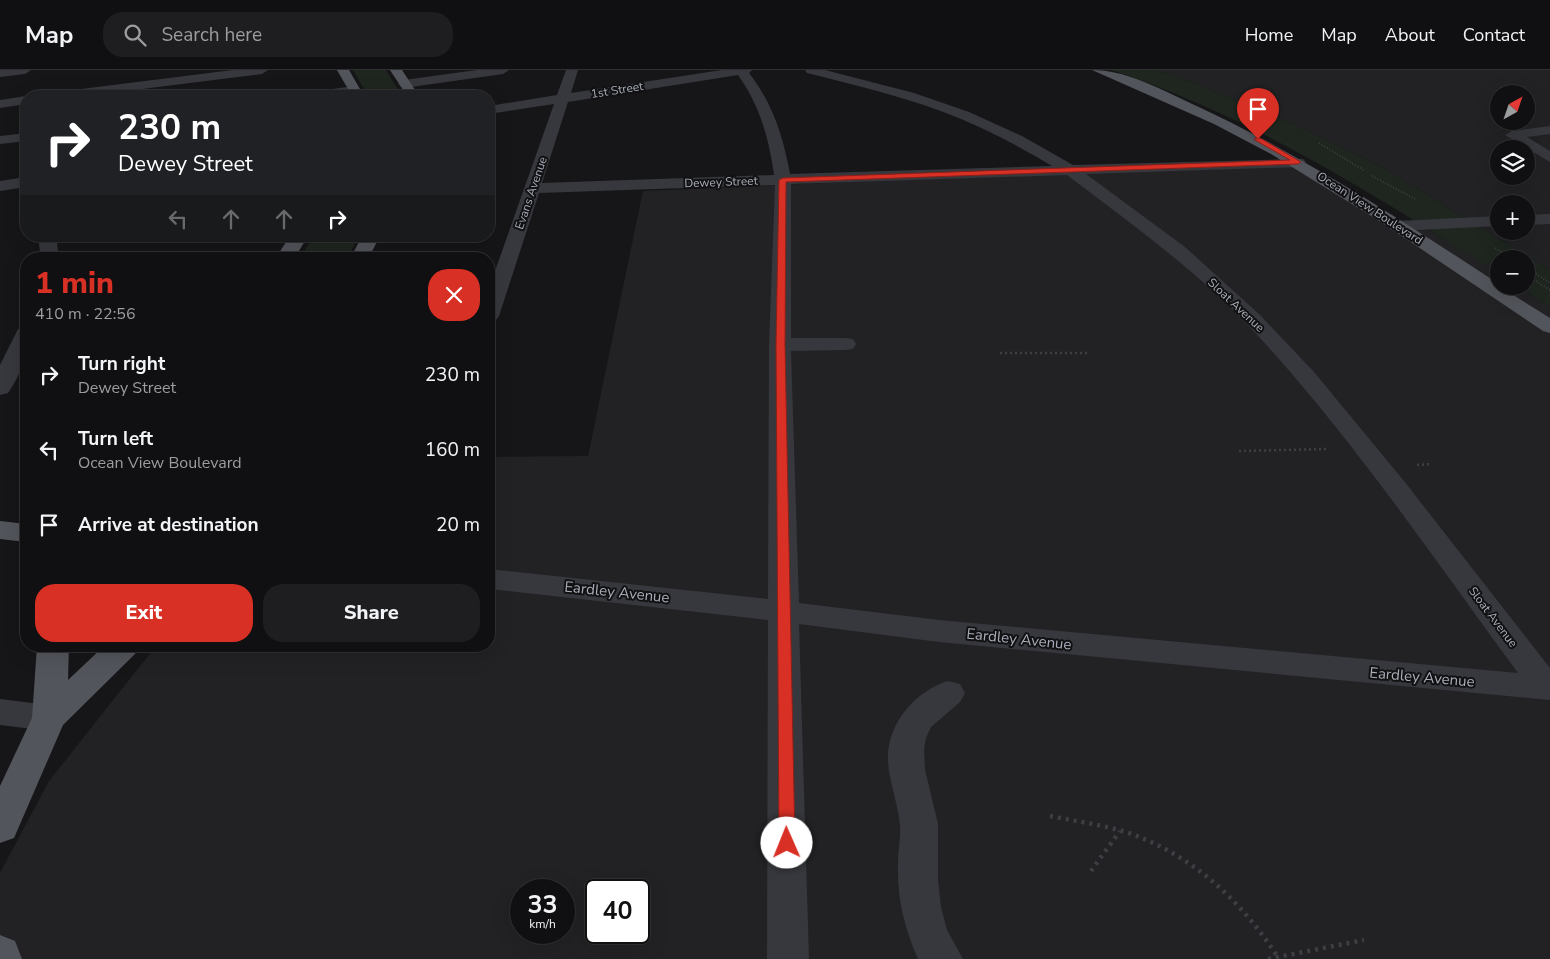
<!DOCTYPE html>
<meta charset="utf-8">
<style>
:root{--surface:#101012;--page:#1e1e20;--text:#f1f3f6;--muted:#9c9d9f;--line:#303032;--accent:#d93025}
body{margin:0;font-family:"Nunito Sans",sans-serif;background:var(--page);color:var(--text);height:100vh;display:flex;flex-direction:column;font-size:19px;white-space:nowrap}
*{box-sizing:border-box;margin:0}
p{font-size:16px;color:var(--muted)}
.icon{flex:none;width:28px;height:28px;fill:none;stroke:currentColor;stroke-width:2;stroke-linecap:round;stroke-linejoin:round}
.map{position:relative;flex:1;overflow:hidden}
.details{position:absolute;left:20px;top:182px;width:475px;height:400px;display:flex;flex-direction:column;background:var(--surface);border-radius:20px;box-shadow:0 5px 20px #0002,0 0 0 1px var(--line)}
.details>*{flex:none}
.hud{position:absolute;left:20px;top:20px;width:475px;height:152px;border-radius:20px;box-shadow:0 5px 20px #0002,0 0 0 1px var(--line);background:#202124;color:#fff;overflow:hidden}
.needle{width:32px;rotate:40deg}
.controls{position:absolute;left:1490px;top:15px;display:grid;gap:10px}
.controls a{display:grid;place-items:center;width:45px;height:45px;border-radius:50%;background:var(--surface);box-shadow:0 5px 20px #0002,0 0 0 1px var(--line);font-size:25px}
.speed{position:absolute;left:510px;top:809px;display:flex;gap:10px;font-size:25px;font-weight:700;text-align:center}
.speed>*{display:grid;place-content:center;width:65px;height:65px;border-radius:50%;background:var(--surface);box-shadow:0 5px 20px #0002,0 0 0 1px var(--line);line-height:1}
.speed small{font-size:12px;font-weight:400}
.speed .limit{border:2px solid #111;border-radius:8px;background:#fff;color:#111}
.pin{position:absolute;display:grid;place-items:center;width:42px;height:42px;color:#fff;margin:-51px -21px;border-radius:50% 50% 50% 0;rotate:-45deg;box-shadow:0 0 5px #0007}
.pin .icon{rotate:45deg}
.me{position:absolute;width:55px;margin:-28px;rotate:359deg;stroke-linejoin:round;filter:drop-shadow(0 0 4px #0008)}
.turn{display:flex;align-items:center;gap:18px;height:105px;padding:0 15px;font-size:22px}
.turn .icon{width:65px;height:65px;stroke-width:2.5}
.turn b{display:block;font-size:35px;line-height:42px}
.lanes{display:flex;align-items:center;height:48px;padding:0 15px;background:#0003;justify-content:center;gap:25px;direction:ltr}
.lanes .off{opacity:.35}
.round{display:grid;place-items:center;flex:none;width:52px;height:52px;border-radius:20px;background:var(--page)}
.head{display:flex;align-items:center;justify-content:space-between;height:85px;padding:0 15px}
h1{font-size:30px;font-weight:800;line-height:38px;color:var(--accent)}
.primary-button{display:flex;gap:10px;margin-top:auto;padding:10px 15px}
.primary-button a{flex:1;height:58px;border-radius:20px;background:var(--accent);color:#fff;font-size:20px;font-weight:800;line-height:58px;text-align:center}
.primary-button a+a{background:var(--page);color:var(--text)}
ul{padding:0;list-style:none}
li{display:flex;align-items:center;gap:15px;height:75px;padding:0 15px}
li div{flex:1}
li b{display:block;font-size:19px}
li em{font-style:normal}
header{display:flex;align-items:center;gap:30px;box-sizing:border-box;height:70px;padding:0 25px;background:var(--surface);border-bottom:1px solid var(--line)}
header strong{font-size:24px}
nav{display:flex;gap:28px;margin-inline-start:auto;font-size:18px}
.search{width:350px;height:45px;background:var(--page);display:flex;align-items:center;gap:12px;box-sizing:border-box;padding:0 18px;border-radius:20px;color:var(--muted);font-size:19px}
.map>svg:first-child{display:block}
.built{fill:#222225;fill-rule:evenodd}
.green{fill:#1e261f}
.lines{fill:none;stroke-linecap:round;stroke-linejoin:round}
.path-far2{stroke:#3d3f44;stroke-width:2;stroke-dasharray:1 2;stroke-linecap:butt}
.path-far1{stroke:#3d3f44;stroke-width:2.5;stroke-dasharray:2 3;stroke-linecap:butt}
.path{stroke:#3d3f44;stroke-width:4.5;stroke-dasharray:3 5;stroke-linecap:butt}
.minor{fill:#37383d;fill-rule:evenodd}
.major{fill:#53555c;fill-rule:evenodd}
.route{fill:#d93025;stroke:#8d1f18}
.labels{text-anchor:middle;stroke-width:4;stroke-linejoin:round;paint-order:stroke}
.far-street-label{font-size:12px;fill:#a8adb8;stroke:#111113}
.street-label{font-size:15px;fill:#a8adb8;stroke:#111113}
</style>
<header>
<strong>Map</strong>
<div class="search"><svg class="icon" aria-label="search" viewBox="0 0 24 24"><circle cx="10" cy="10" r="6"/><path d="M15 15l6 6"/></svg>Search here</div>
<nav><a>Home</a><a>Map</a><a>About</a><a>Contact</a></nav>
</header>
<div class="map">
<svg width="1550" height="889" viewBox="0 0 1550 889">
<rect width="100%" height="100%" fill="#161618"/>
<g class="built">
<path d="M1156,0H1550V200L1382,97L1278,47L1192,12ZM1499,24H1526V51H1499ZM1499,79H1526V106H1499ZM1499,134H1526V161H1499Z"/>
<path d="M1298,92L1397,156L1420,155L1459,178L1499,204V216H1518L1550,237V889H0V803L49,711L156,576H489V387L588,386L643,121ZM521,820H564V862H521ZM596,820H639V862H596Z"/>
</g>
<g class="green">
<path d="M353,0H386L402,26H368Z"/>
<path d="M1111,0H1156L1192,12L1278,47L1382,97L1550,200V237L1518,216H1526V189H1499V204C1375,125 1251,46 1111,0Z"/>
<path d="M314,166H359L347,189H299Z"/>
</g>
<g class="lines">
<g class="path-far2">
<path d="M1319,73L1365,101"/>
<path d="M1372,106L1415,129"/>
<path d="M1495,178L1513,189"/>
<path d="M1526,197L1550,213"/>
<path d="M1526,205L1550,220"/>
</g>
<g class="path-far1">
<path d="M1000,283H1090"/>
<path d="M1239,381L1326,379"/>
<path d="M1417,395L1432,394"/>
</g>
<g class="path">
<path d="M1050,746C1074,751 1098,754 1122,761C1190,782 1241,830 1279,889"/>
<path d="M1091,801L1120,761"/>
<path d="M1268,889L1364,870"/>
</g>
<g class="minor">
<path d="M0,0H31L25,4L0,7Z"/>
<path d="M233,0H268L262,4L86,26H50L57,22Z"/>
<path d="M477,0H509L503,4L404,18L398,14L404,10Z"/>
<path d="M566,0H578L571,23L722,0H752L749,3C773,34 783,66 790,104L1052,96C1022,78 992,62 961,49C911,28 858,16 807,3L805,0H825L914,23L969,42L1022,66L1073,95L1303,89L1306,92L1303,95L1298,97L1086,104L1185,177L1260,245L1314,302L1404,411L1550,598V630L939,572L799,554L809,889H767L768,550L489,519V499L768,529L769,275L775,115L539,123L499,246L496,250L489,252V218L554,34L489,44V36L557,25ZM738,5C760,36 769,68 774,105L542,113L568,32ZM1067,105C1129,152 1193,198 1247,254C1348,361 1431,485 1518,603L939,550L799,533L791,281L845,280L853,279L856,274L853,269L845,268H791V114Z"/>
<path d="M354,16L360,20L359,23L337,26H305L312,22Z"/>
<path d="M26,26V34L0,38V30Z"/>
<path d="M1550,56V64L1527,67L1550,81V92L1505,65L1512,61Z"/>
<path d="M26,63V71L0,74V66Z"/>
<path d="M26,107V117L0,121V111Z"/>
<path d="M1550,144V154L1526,155V145Z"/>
<path d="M1499,146V156L1397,161L1391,160L1388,156L1391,152L1397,151Z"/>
<path d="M38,166H56L59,189H41Z"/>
<path d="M26,258C28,283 23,301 8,323L0,325V295L18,259Z"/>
<path d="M948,611L960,614L965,623L960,632L931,657L926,668L924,679L925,700L938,754V809L941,837L947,860L963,889H918C904,857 897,828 898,793C898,780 901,767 900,755C898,733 889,712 888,691C886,655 915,621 948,611Z"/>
<path d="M0,629L49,635L61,639L66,648L61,657L49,661L0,655Z"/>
</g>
<g class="major">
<path d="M337,0H349L364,26H352Z"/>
<path d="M390,0H402L419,26H407Z"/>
<path d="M1092,0C1125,0 1158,18 1188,32C1298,82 1398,148 1499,214V216L1550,248V263L1543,261L1381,152L1271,84L1214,54Z"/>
<path d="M290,166H308L294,189H275Z"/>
<path d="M362,166H380L368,189H350Z"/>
<path d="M0,451L26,454V472L0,469Z"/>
<path d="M37,576H69L68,610L104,576H140L135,584L63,655L14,768L0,773V716L32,648Z"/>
<path d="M0,865L15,871L22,889H0Z"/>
</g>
</g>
<path class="route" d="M1255,68H1260L1301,92L1298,94L786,112L785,275L795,773L792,777L787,779L781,777L779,773L776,275L779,110L783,108L1290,90L1255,70Z"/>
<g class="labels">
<g class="far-street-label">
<text transform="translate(617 20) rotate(-9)" y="4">1st Street</text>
<text transform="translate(721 112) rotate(-2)" y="4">Dewey Street</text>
<text transform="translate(531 123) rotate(-71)" y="4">Evans Avenue</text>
<text transform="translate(1370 138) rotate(33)" y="4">Ocean View Boulevard</text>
<text transform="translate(1236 235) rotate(43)" y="4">Sloat Avenue</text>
<text transform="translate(1493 547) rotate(53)" y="4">Sloat Avenue</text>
</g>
<g class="street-label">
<text transform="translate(617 522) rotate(6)" y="5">Eardley Avenue</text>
<text transform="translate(1019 569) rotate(6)" y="5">Eardley Avenue</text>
<text transform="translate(1422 607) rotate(5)" y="5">Eardley Avenue</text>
</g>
</g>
</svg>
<div class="controls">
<a><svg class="needle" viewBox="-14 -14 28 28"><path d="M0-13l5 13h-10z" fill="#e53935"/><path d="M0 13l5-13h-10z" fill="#9c9d9f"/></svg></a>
<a><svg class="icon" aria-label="layers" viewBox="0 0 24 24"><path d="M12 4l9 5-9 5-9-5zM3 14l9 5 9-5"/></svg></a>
<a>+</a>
<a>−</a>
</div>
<div class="speed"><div>33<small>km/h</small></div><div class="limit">40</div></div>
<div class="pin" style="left:1258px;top:69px;background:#d93025"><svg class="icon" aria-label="arrive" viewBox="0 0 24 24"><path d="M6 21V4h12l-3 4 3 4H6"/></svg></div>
<svg class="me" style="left:787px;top:773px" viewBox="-20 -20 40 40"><circle r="19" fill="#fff"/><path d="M0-13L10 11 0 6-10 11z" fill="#d93025"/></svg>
<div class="hud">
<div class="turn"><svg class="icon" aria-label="right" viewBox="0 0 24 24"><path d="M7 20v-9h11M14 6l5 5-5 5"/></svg><div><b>230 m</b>Dewey Street</div></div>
<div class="lanes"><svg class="icon off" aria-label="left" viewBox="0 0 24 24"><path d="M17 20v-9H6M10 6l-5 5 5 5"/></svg><svg class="icon off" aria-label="ahead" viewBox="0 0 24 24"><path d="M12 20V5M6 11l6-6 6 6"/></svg><svg class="icon off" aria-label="ahead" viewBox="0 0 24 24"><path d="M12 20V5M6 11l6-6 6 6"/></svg><svg class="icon" aria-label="right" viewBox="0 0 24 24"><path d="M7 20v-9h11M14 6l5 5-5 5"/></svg></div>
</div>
<section class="details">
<div class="head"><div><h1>1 min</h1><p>410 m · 22:56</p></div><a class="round" style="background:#d93025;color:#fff"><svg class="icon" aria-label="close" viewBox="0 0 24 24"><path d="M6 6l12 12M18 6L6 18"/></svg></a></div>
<ul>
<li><svg class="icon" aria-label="right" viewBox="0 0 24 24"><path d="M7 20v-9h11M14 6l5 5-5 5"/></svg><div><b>Turn right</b><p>Dewey Street</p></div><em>230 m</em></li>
<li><svg class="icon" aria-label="left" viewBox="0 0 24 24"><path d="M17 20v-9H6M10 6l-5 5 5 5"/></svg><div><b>Turn left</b><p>Ocean View Boulevard</p></div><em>160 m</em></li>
<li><svg class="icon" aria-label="arrive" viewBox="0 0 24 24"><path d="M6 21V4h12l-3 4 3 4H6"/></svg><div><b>Arrive at destination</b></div><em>20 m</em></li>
</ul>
<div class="primary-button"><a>Exit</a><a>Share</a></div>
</section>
</div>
